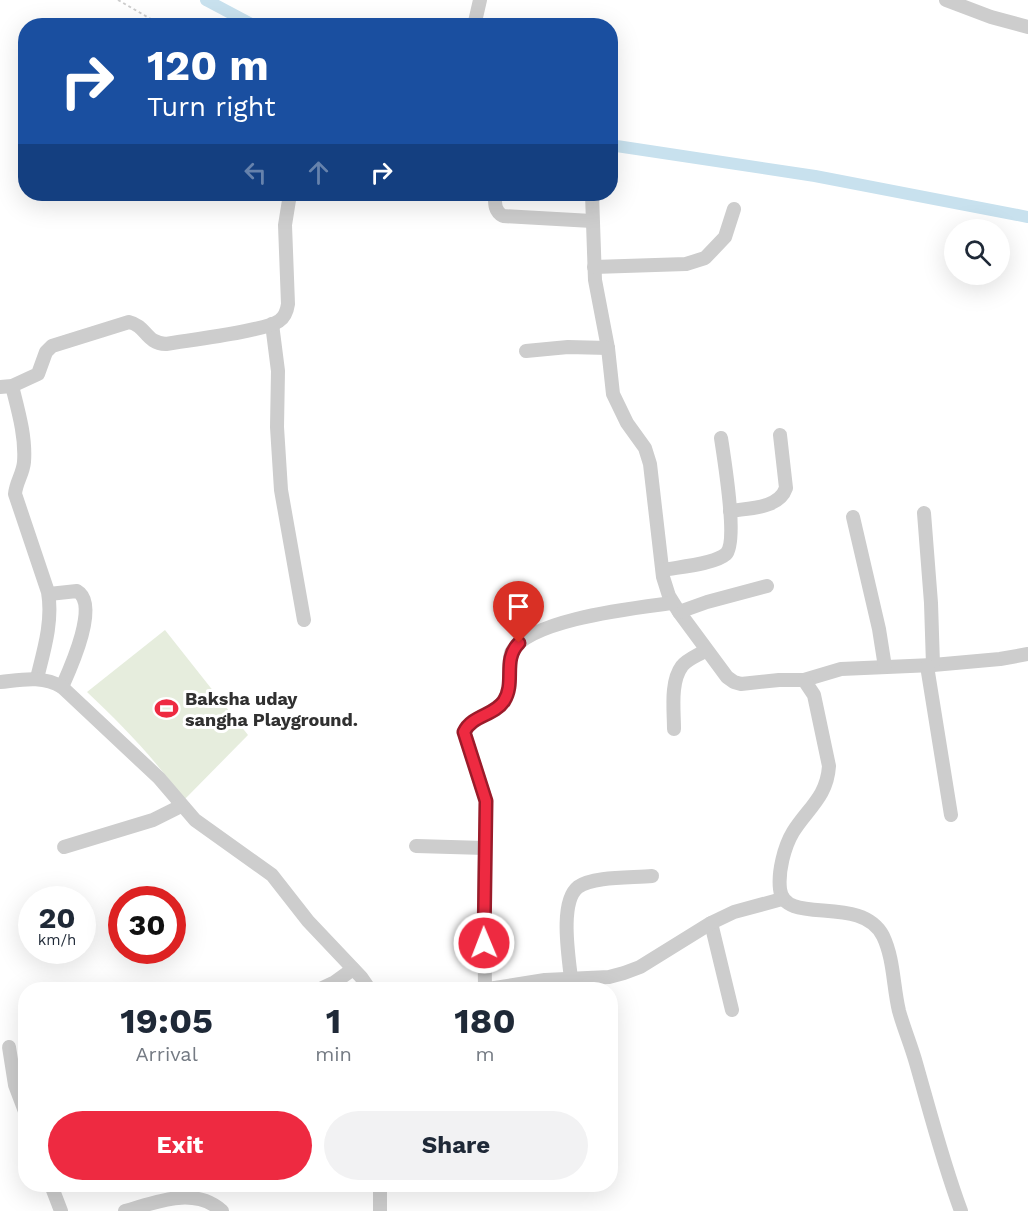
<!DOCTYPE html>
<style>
:root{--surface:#fff;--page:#f2f2f3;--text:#1f2937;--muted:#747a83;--accent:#ee2a41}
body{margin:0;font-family:"Work Sans",sans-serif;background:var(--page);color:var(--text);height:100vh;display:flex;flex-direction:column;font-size:22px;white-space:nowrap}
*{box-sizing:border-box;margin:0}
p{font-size:20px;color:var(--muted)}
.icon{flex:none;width:33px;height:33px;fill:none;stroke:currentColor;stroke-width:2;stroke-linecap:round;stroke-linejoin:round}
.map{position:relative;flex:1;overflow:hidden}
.side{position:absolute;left:18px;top:982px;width:600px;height:210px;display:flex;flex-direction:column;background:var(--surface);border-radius:24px;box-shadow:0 6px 24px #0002}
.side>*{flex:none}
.banner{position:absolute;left:18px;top:18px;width:600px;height:183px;border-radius:24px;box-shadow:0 6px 24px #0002;background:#1a4fa0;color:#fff;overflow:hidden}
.buttons{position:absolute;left:944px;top:219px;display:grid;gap:12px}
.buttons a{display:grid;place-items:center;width:66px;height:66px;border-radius:50%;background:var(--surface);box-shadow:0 6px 24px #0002;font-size:30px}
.speed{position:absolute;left:18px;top:886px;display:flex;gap:12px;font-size:30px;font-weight:700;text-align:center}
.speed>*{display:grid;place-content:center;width:78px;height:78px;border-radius:50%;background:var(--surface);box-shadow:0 6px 24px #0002;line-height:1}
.speed small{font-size:15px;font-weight:400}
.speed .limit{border:9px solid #d22;background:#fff;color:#111}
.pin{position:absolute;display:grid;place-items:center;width:51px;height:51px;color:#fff;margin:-62px -26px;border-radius:50% 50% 50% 0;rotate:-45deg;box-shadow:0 0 6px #0007}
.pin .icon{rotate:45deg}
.me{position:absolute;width:66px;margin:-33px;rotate:359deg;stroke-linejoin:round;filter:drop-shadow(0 0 4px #0008)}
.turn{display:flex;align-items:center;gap:21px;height:126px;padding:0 30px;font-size:27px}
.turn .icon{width:78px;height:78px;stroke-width:2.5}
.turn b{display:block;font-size:42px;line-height:51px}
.lanes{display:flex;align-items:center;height:57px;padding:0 30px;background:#0003;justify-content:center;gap:30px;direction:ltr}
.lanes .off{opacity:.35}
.eta{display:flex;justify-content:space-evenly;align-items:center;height:102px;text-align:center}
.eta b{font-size:36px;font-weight:700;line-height:42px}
.button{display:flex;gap:12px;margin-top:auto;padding:12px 30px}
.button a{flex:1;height:69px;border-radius:36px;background:var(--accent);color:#fff;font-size:24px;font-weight:700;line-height:69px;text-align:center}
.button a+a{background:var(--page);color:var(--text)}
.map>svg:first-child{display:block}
.green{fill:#e6eddd}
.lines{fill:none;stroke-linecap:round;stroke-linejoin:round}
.canal{stroke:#c8e1ee;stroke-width:12}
.path{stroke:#cdcdcd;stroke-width:2;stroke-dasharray:3 3;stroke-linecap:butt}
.minor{stroke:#cdcdcd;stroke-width:14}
.route-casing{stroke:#9b1b2a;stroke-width:15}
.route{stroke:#ee2a41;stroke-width:10}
.labels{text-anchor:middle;stroke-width:6;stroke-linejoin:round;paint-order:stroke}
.poi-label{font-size:18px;font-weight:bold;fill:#303030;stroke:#fff;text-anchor:start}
</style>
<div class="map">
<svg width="1028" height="1211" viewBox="0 0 1028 1211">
<rect width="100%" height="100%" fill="#fff"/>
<path class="green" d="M165,630L248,735L184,800C156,760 123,726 87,692Z"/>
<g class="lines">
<g class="canal">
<path d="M206,0L255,26"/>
<path d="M610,145L815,176L1028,217"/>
</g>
<path class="path" d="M118,0L163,26"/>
<g class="minor">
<path d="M946,0L991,17L1028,27"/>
<path d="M474,26L480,0"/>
<path d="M495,194C495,203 494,211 503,216L592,221"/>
<path d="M592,194L595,280L608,348L613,394L627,423L645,448L650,464L663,577L669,596L679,612L727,677L734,682L741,684L779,680H804L841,669L933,665L1000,659L1028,654"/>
<path d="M594,267L686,264L705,258L725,237L734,209"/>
<path d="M272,324L278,371L277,427L281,490L304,620"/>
<path d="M526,351L568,347L608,348"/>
<path d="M12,386C18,410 26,437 24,462C23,474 16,482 15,494L48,592C53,621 44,650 37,678"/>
<path d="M0,387L12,386L38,374L46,352L52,346L129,322C147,326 145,343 166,344C189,340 265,331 279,321C285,317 287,311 288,304L285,225L290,194"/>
<path d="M730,511C748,508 779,509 786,488L780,435"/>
<path d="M924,513L931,603L933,665"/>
<path d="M853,517L879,629L885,667"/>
<path d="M663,570C678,567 715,564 726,554C738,542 724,458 721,438"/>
<path d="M49,594L77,591C100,604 70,669 62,687"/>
<path d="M679,612L707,602L767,586"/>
<path d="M927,666L951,815"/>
<path d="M804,680L814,695L829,766C827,797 808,808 793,832C784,847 778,872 780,889C784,927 861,893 883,936C894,959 893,986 899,1011C904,1029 911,1045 916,1063C930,1112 943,1163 961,1211"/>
<path d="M0,682C21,680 42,675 62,687L159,778L195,820L272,875L308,921L361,977L370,990"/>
<path d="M674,729C674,710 670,682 682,666C687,659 699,655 706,650"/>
<path d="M416,846L485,848"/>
<path d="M64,847L153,820L181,806"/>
<path d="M711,923L732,1010"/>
<path d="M571,979C569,958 559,902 578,887C593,876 633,878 652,876"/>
<path d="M318,990L335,982L353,969"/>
<path d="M482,990L545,980L609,977L624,973L640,967L711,923L734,912L782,899"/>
<path d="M485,990L484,896L486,801L464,732C472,715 494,716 504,700C513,687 507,668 511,653C528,619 636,608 672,603"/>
<path d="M9,1047L15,1085L26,1114"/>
<path d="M51,1185L61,1211"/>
<path d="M125,1211C157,1202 194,1186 222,1211"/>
<path d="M380,1211V1185"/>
</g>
</g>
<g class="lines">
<defs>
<path id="route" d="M484,943L486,801L464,732C472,715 494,716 504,701C516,682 502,660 519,643"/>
</defs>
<use href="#route" class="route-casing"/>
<use href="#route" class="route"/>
</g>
<defs>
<symbol id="stadium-bare" viewBox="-9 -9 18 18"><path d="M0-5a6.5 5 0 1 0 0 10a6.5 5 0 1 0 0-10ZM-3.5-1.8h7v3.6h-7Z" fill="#ee2a41" stroke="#fff" stroke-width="2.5" paint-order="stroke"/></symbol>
</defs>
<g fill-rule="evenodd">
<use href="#stadium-bare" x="150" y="692" width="33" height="33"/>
</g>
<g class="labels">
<g class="poi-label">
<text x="185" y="705">Baksha uday<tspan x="185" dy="21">sangha Playground.</tspan></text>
</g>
</g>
</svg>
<div class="buttons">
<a><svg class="icon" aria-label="search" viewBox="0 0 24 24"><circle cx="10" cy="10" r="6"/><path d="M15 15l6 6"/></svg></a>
</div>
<div class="speed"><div>20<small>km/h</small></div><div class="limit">30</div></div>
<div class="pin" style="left:519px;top:643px;background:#d93025"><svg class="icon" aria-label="arrive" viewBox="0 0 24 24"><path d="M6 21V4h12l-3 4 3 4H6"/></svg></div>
<svg class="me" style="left:484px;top:943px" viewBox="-20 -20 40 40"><circle r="17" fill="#ee2a41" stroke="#fff" stroke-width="3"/><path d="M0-11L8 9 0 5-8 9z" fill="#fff"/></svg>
<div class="banner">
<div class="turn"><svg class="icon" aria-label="right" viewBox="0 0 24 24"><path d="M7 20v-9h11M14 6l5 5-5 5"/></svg><div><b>120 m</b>Turn right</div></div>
<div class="lanes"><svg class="icon off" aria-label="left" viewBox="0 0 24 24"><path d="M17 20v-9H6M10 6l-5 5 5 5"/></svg><svg class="icon off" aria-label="ahead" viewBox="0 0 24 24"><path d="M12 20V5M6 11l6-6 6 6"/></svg><svg class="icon" aria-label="right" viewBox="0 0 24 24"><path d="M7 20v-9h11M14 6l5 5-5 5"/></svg></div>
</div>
<section class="side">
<div class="eta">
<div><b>19:05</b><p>Arrival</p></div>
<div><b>1</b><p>min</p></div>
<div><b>180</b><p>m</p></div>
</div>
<div class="button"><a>Exit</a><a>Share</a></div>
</section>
</div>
